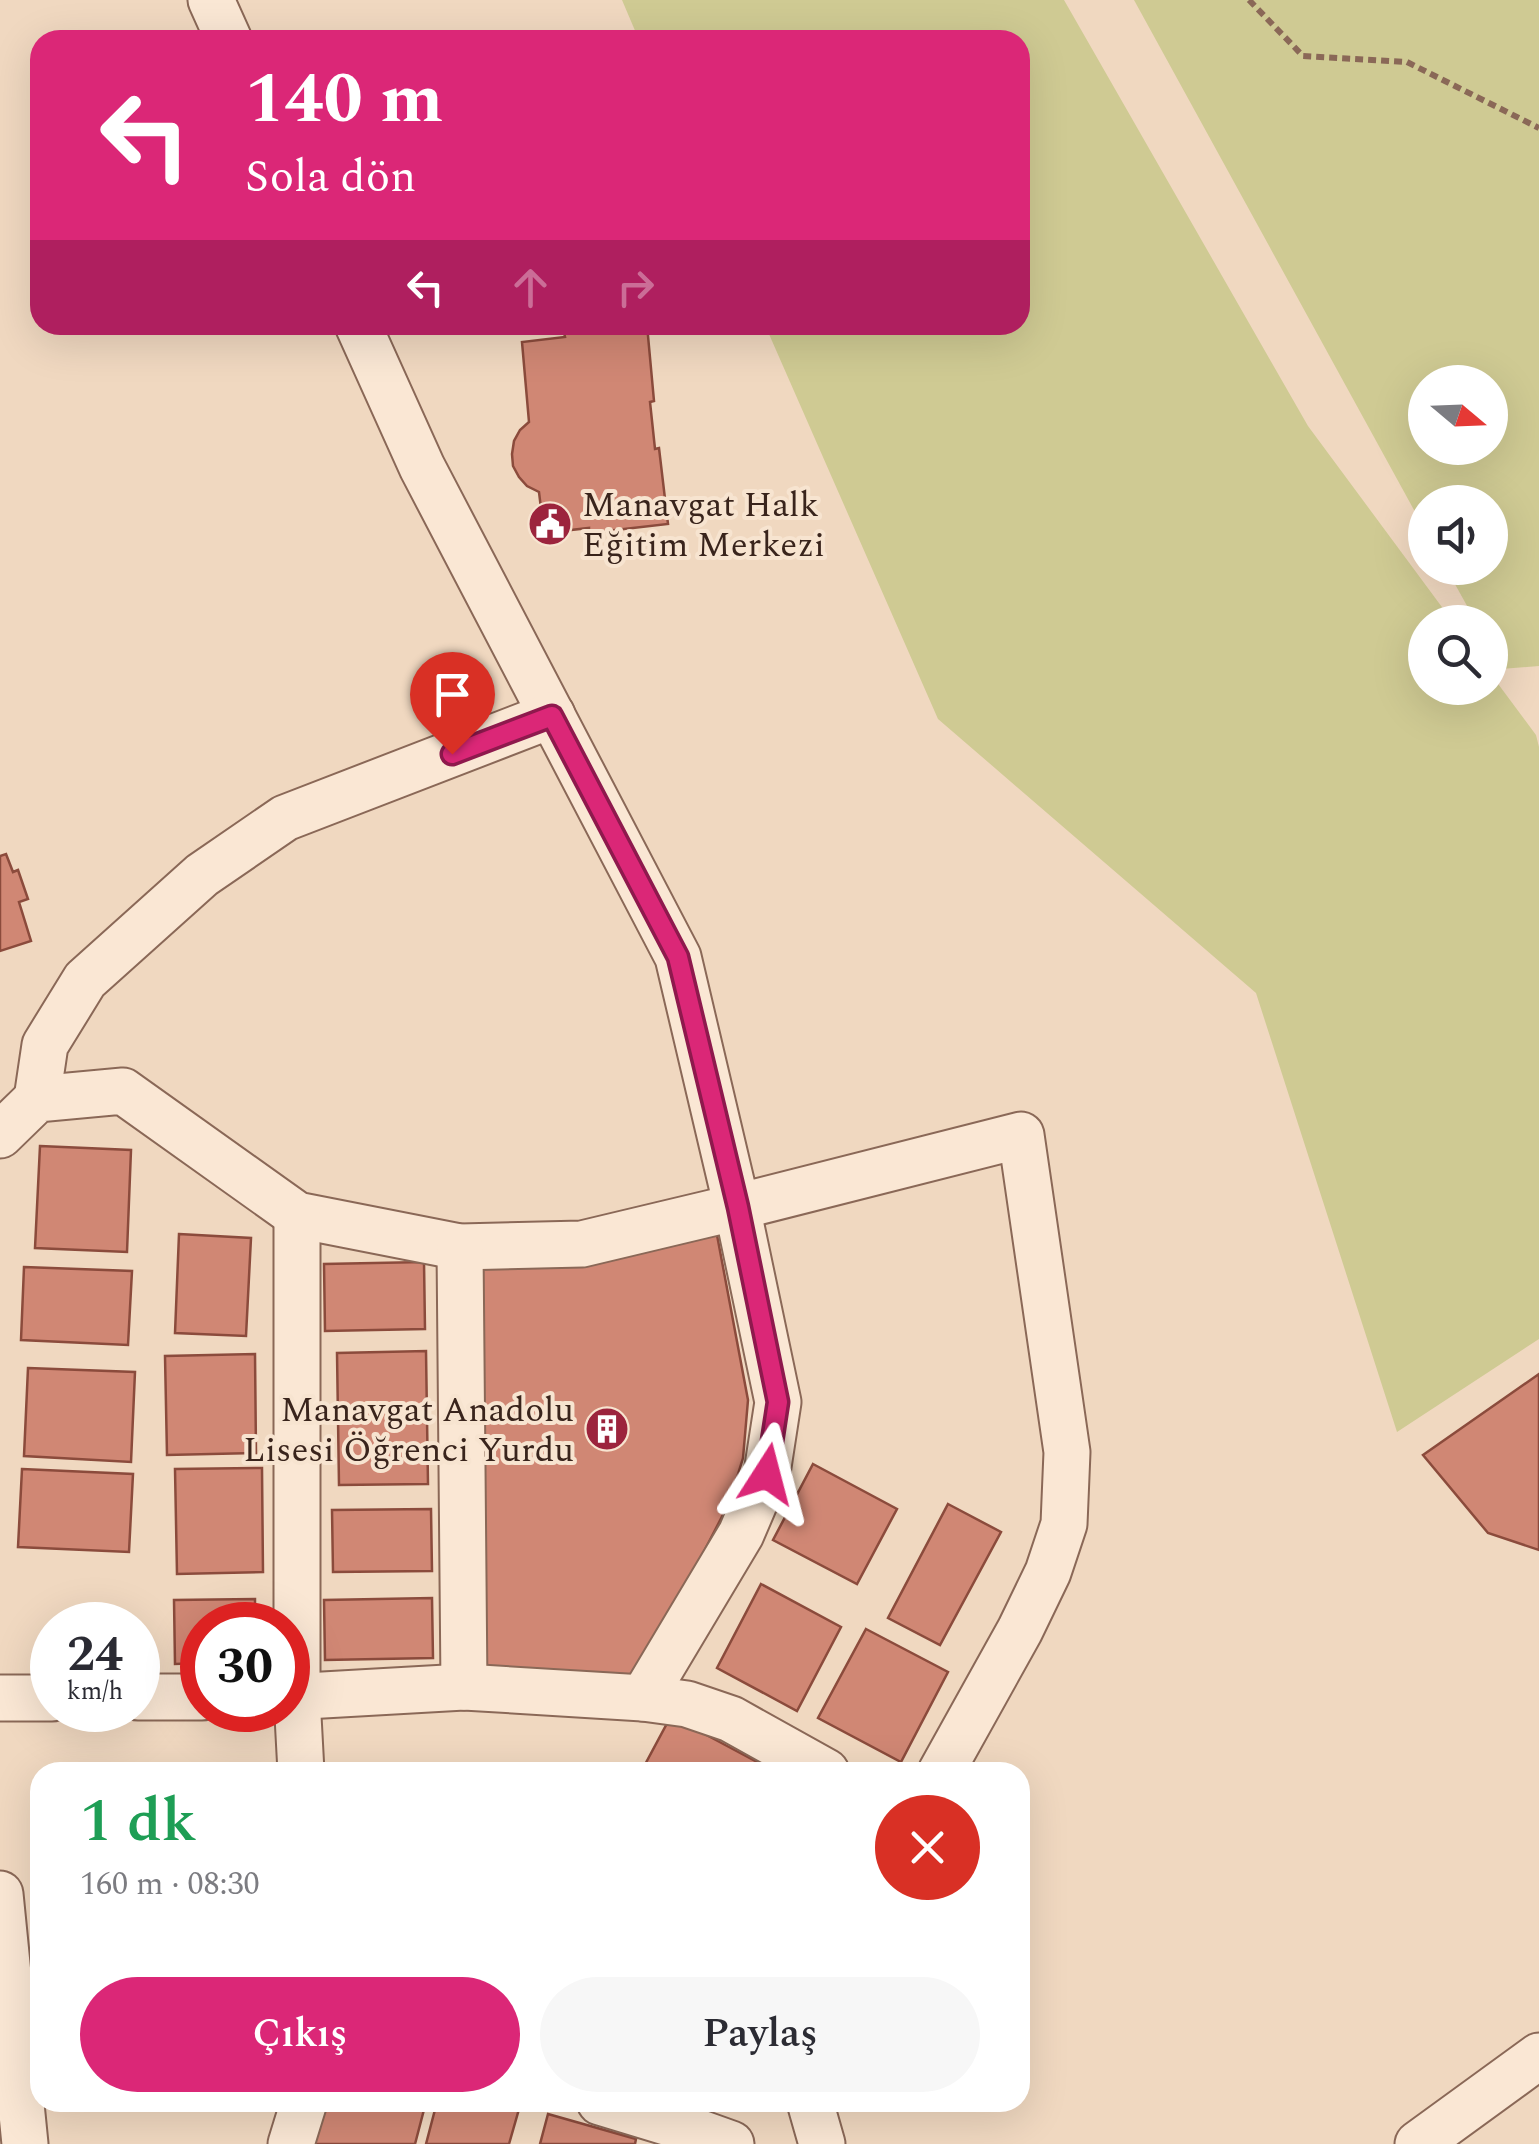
<!DOCTYPE html>
<html lang="tr">
<meta charset="utf-8">
<style>
:root{--surface:#fff;--page:#f7f7f7;--text:#2b2b33;--muted:#7c7c81;--accent:#db2777}
body{margin:0;font-family:Spectral,serif;background:var(--page);color:var(--text);height:100vh;display:flex;flex-direction:column;font-size:38px;white-space:nowrap}
*{box-sizing:border-box;margin:0}
p{font-size:32px;color:var(--muted)}
.icon{flex:none;width:55px;height:55px;fill:none;stroke:currentColor;stroke-width:2;stroke-linecap:round;stroke-linejoin:round}
.map{position:relative;flex:1;overflow:hidden}
.drawer{position:absolute;left:30px;top:1762px;width:1000px;height:350px;display:flex;flex-direction:column;background:var(--surface);border-radius:30px;box-shadow:0 10px 40px #0002}
.drawer>*{flex:none}
.banner{position:absolute;left:30px;top:30px;width:1000px;height:305px;border-radius:30px;box-shadow:0 10px 40px #0002;background:#db2777;color:#fff;overflow:hidden}
.needle{width:65px;rotate:109deg}
.fabs{position:absolute;left:1408px;top:365px;display:grid;gap:20px}
.fabs a{display:grid;place-items:center;width:100px;height:100px;border-radius:50%;background:var(--surface);box-shadow:0 10px 40px #0002;font-size:50px}
.speed{position:absolute;left:30px;top:1602px;display:flex;gap:20px;font-size:50px;font-weight:700;text-align:center}
.speed>*{display:grid;place-content:center;width:130px;height:130px;border-radius:50%;background:var(--surface);box-shadow:0 10px 40px #0002;line-height:1}
.speed small{font-size:25px;font-weight:400}
.speed .limit{border:15px solid #d22;background:#fff;color:#111}
.pin{position:absolute;display:grid;place-items:center;width:85px;height:85px;color:#fff;margin:-102px -42px;border-radius:50% 50% 50% 0;rotate:-45deg;box-shadow:0 0 10px #0007}
.pin .icon{rotate:45deg}
.me{position:absolute;width:110px;margin:-55px;rotate:9deg;stroke-linejoin:round;filter:drop-shadow(0 0 8px #0008)}
.turn{display:flex;align-items:center;gap:35px;height:210px;padding:0 50px;font-size:45px}
.turn .icon{width:130px;height:130px;stroke-width:2.5}
.turn b{display:block;font-size:70px;line-height:85px}
.lanes{display:flex;align-items:center;height:95px;padding:0 50px;background:#0003;justify-content:center;gap:50px;direction:ltr}
.lanes .off{opacity:.35}
.round{display:grid;place-items:center;flex:none;width:105px;height:105px;border-radius:52px;background:var(--page)}
.headline{display:flex;align-items:center;justify-content:space-between;height:170px;padding:0 50px}
h1{font-size:60px;font-weight:600;line-height:75px;color:#1e9e55}
.action{display:flex;gap:20px;margin-top:auto;padding:20px 50px}
.action a{flex:1;height:115px;border-radius:60px;background:var(--accent);color:#fff;font-size:40px;font-weight:600;line-height:115px;text-align:center}
.action a+a{background:var(--page);color:var(--text)}
.map>svg:first-child{display:block}
.green{fill:#cfca93;fill-rule:evenodd}
.building{fill:#d08774;stroke:#8b4b3c;stroke-width:2.5}
.lines{fill:none;stroke-linecap:round;stroke-linejoin:round}
.minor-casing{stroke:#8a6857;stroke-width:49}
.path{stroke:#8a6857;stroke-width:6;stroke-dasharray:8 5;stroke-linecap:butt}
.minor{stroke:#fae7d4;stroke-width:45}
.route-casing{stroke:#8e194d;stroke-width:25}
.route{stroke:#db2777;stroke-width:18}
.labels{text-anchor:middle;stroke-width:8;stroke-linejoin:round;paint-order:stroke}
.poi-label{font-size:35px;fill:#39241c;stroke:#f7e4d0;text-anchor:start}
</style>
<div class="map">
<svg width="1539" height="2144" viewBox="0 0 1539 2144">
<rect width="100%" height="100%" fill="#f0d8c0"/>
<g class="green">
<path d="M622,0H1064L1308,426L1453,622H1425V688H1490V673L1536,735L1539,747V1339L1397,1432L1256,993L938,719L765,325H1020V40H639Z"/>
<path d="M1134,0H1539V666L1501,669L1490,648V622H1476L1446,568H1490V502H1425V530ZM1425,382H1490V448H1425Z"/>
</g>
<g class="building">
<path d="M636,325H647L654,401L650,402L655,449L659,448L668,524L589,533V528L544,533L539,492L527,486L519,477L513,466L512,454L514,441L520,430L529,422L522,342L565,337L564,332Z"/>
<path d="M6,854L13,872L18,870L28,899L19,902L31,941L0,951V856Z"/>
<path d="M40,1146L131,1150L127,1252L35,1248Z"/>
<path d="M714,1219L748,1400L743,1458L729,1503L696,1567L635,1679L471,1677L468,1271Z"/>
<path d="M179,1234L251,1238L246,1336L175,1333Z"/>
<path d="M424,1262L425,1329L325,1331L324,1264Z"/>
<path d="M24,1267L132,1271L128,1345L21,1340Z"/>
<path d="M426,1351L428,1484L339,1485L337,1353Z"/>
<path d="M255,1354L256,1453L167,1455L165,1356Z"/>
<path d="M28,1368L135,1372L131,1462L24,1456Z"/>
<path d="M1539,1374V1550L1488,1533L1423,1455Z"/>
<path d="M813,1464L897,1509L857,1584L773,1540Z"/>
<path d="M262,1468L263,1572L177,1574L175,1469Z"/>
<path d="M22,1469L133,1474L129,1552L18,1547Z"/>
<path d="M948,1504L1001,1532L940,1645L888,1618Z"/>
<path d="M431,1509L432,1571L333,1572L332,1510Z"/>
<path d="M761,1584L841,1627L797,1711L717,1668Z"/>
<path d="M432,1598L433,1658L325,1660L324,1600Z"/>
<path d="M255,1599V1625H202V1663L175,1664L174,1600Z"/>
<path d="M866,1629L948,1672L901,1762L818,1718Z"/>
<path d="M671,1716L757,1762L752,1772H641Z"/>
<path d="M322,2102H426L415,2144H310Z"/>
<path d="M437,2102H495L519,2109L509,2144H426Z"/>
<path d="M548,2114L636,2139L635,2144H540Z"/>
</g>
<g class="lines">
<defs>
<g id="minor">
<path d="M211,0L229,40"/>
<path d="M358,325L422,467L678,957L737,1207L1021,1135L1067,1452L1064,1524L1048,1572L1020,1630L941,1772"/>
<path d="M37,1099L45,1045L85,980L202,875L285,818L552,715"/>
<path d="M0,1135L37,1099L123,1091L297,1215L460,1247L582,1244L737,1207L778,1402L767,1473L741,1534L643,1698"/>
<path d="M297,1215V1697L301,1772"/>
<path d="M460,1247L464,1687"/>
<path d="M138,1697H202"/>
<path d="M288,1697L464,1687L643,1698L687,1704L731,1719L826,1772"/>
<path d="M0,1698H52"/>
<path d="M0,1894L25,2144"/>
<path d="M600,2102L689,2129L731,2144"/>
<path d="M810,2102L822,2144"/>
<path d="M291,2144L304,2102"/>
<path d="M1418,2144L1539,2056"/>
</g>
</defs>
<use href="#minor" class="minor-casing"/>
<path class="path" d="M1249,0L1303,56L1407,62L1539,128"/>
<use href="#minor" class="minor"/>
</g>
<g class="lines">
<defs>
<path id="route" d="M452,754L552,716L678,957L738,1207L778,1402L767,1474"/>
</defs>
<use href="#route" class="route-casing"/>
<use href="#route" class="route"/>
</g>
<defs>
<symbol id="civic-disc" viewBox="-11 -11 22 22"><circle r="9.5" fill="#9c243d" stroke="#f7e4d0"/><path d="M-.6-6.5H3V-4.5H.6V-3L4-1V1h2V6H-6V1h2V-1L-.6-3ZM-1.2 2.5V6h2.4V2.5Z" fill="#fff"/></symbol>
<symbol id="building-disc" viewBox="-11 -11 22 22"><circle r="9.5" fill="#9c243d" stroke="#f7e4d0"/><path d="M-4-6H4V6H1V3H-1V6H-4ZM-2.5-4.3h1.7v1.8h-1.7ZM.8-4.3h1.7v1.8H.8ZM-2.5-1h1.7V.8h-1.7ZM.8-1h1.7V.8H.8Z" fill="#fff"/></symbol>
</defs>
<g fill-rule="evenodd">
<use href="#civic-disc" x="525" y="499" width="50" height="50"/>
<use href="#building-disc" x="582" y="1404" width="50" height="50"/>
</g>
<g class="labels">
<g class="poi-label">
<text x="582" y="516">Manavgat Halk<tspan x="582" dy="40">Eğitim Merkezi</tspan></text>
<text x="574" y="1421" text-anchor="end">Manavgat Anadolu<tspan x="574" dy="40">Lisesi Öğrenci Yurdu</tspan></text>
</g>
</g>
</svg>
<div class="fabs">
<a><svg class="needle" viewBox="-14 -14 28 28"><path d="M0-13l5 13h-10z" fill="#e53935"/><path d="M0 13l5-13h-10z" fill="#7c7c81"/></svg></a>
<a><svg class="icon" aria-label="sound" viewBox="0 0 24 24"><path d="M4 9h4l5-4v14l-5-4H4zM17 9q2 3 0 6"/></svg></a>
<a><svg class="icon" aria-label="search" viewBox="0 0 24 24"><circle cx="10" cy="10" r="6"/><path d="M15 15l6 6"/></svg></a>
</div>
<div class="speed"><div>24<small>km/h</small></div><div class="limit">30</div></div>
<div class="pin" style="left:452px;top:754px;background:#d93025"><svg class="icon" aria-label="arrive" viewBox="0 0 24 24"><path d="M6 21V4h12l-3 4 3 4H6"/></svg></div>
<svg class="me" style="left:767px;top:1474px" viewBox="-20 -20 40 40"><path d="M0-17L14 15 0 8-14 15z" fill="#db2777" stroke="#fff" stroke-width="4"/></svg>
<div class="banner">
<div class="turn"><svg class="icon" aria-label="left" viewBox="0 0 24 24"><path d="M17 20v-9H6M10 6l-5 5 5 5"/></svg><div><b>140 m</b>Sola dön</div></div>
<div class="lanes"><svg class="icon" aria-label="left" viewBox="0 0 24 24"><path d="M17 20v-9H6M10 6l-5 5 5 5"/></svg><svg class="icon off" aria-label="ahead" viewBox="0 0 24 24"><path d="M12 20V5M6 11l6-6 6 6"/></svg><svg class="icon off" aria-label="right" viewBox="0 0 24 24"><path d="M7 20v-9h11M14 6l5 5-5 5"/></svg></div>
</div>
<section class="drawer">
<div class="headline"><div><h1>1 dk</h1><p>160 m · 08:30</p></div><a class="round" style="background:#d93025;color:#fff"><svg class="icon" aria-label="close" viewBox="0 0 24 24"><path d="M6 6l12 12M18 6L6 18"/></svg></a></div>
<div class="action"><a>Çıkış</a><a>Paylaş</a></div>
</section>
</div>
